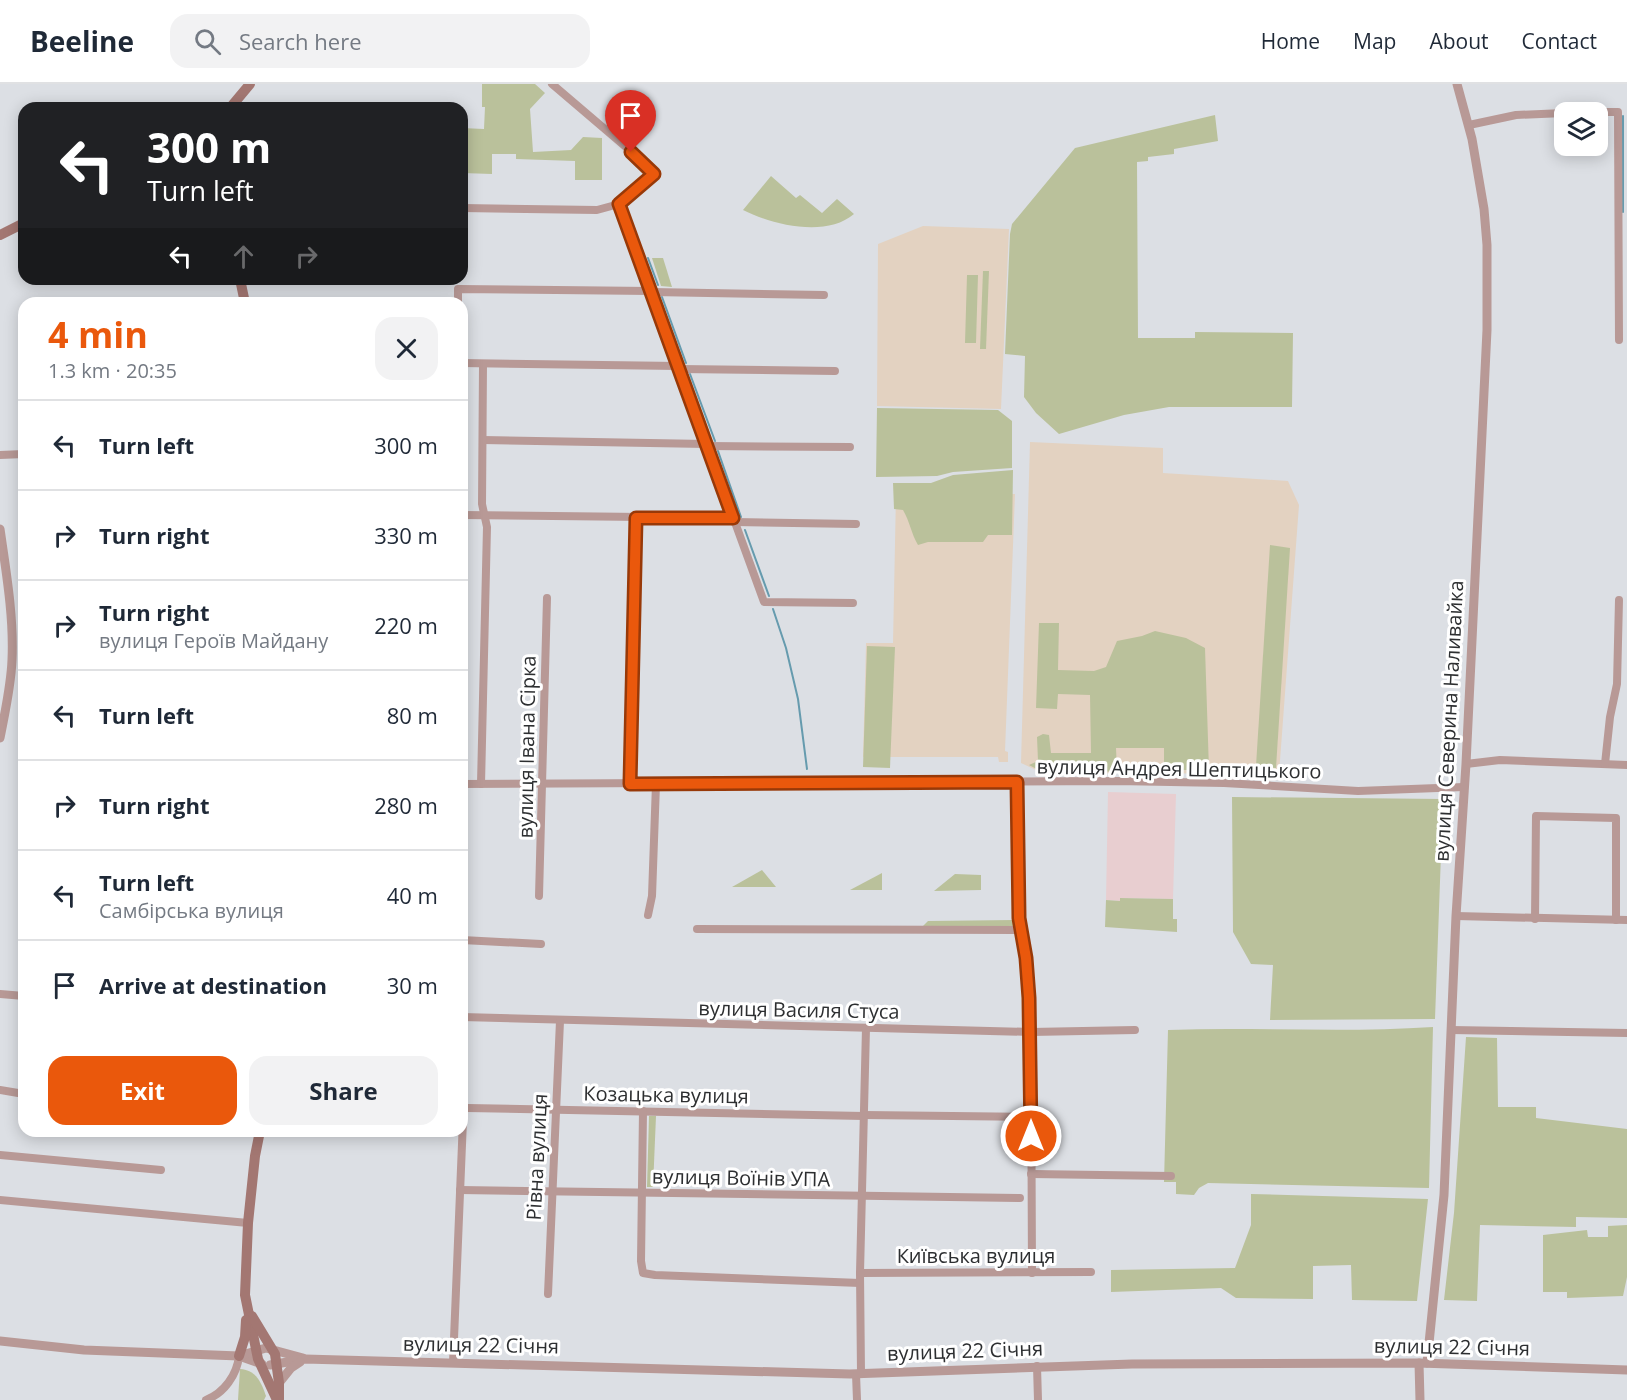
<!DOCTYPE html>
<meta charset="utf-8">
<style>
:root{--surface:#fff;--page:#f2f2f3;--text:#1f2937;--muted:#747a83;--line:#e0e1e3;--accent:#ea580c}
body{margin:0;font-family:"Open Sans",sans-serif;background:var(--page);color:var(--text);height:100vh;display:flex;flex-direction:column;font-size:22px;white-space:nowrap}
*{box-sizing:border-box;margin:0}
p{font-size:20px;color:var(--muted)}
.icon{flex:none;width:33px;height:33px;fill:none;stroke:currentColor;stroke-width:2;stroke-linecap:round;stroke-linejoin:round}
.map{position:relative;flex:1;overflow:hidden}
.drawer{position:absolute;left:18px;top:213px;width:450px;height:840px;display:flex;flex-direction:column;background:var(--surface);border-radius:18px;box-shadow:0 3px 15px #0003}
.drawer>*{flex:none}
.banner{position:absolute;left:18px;top:18px;width:450px;height:183px;border-radius:18px;box-shadow:0 3px 15px #0003;background:#202124;color:#fff;overflow:hidden}
.fabs{position:absolute;left:1554px;top:18px;display:grid;gap:12px}
.fabs a{display:grid;place-items:center;width:54px;height:54px;border-radius:12px;background:var(--surface);box-shadow:0 3px 15px #0003;font-size:30px}
.pin{position:absolute;display:grid;place-items:center;width:51px;height:51px;color:#fff;margin:-62px -26px;border-radius:50% 50% 50% 0;rotate:-45deg;box-shadow:0 0 6px #0007}
.pin .icon{rotate:45deg}
.me{position:absolute;width:66px;margin:-33px;rotate:0deg;stroke-linejoin:round;filter:drop-shadow(0 0 4px #0008)}
.turn{display:flex;align-items:center;gap:21px;height:126px;padding:0 30px;font-size:27px}
.turn .icon{width:78px;height:78px;stroke-width:2.5}
.turn b{display:block;font-size:42px;line-height:51px}
.lanes{display:flex;align-items:center;height:57px;padding:0 30px;background:#0003;justify-content:center;gap:30px;direction:ltr}
.lanes .off{opacity:.35}
.round{display:grid;place-items:center;flex:none;width:63px;height:63px;border-radius:18px;background:var(--page)}
.head{display:flex;align-items:center;justify-content:space-between;height:102px;padding:0 30px}
h1{font-size:36px;font-weight:700;line-height:45px;color:var(--accent)}
.action{display:flex;gap:12px;margin-top:auto;padding:12px 30px}
.action a{flex:1;height:69px;border-radius:18px;background:var(--accent);color:#fff;font-size:24px;font-weight:700;line-height:69px;text-align:center}
.action a+a{background:var(--page);color:var(--text)}
ul{padding:0;list-style:none}
li{display:flex;align-items:center;gap:18px;height:90px;padding:0 30px;border-top:2px solid var(--line)}
li div{flex:1}
li b{display:block;font-size:22px}
li em{font-style:normal}
header{display:flex;align-items:center;gap:36px;box-sizing:border-box;height:84px;padding:0 30px;background:var(--surface);border-bottom:2px solid var(--line)}
header strong{font-size:28px}
nav{display:flex;gap:33px;margin-inline-start:auto;font-size:21px}
.search{width:420px;height:54px;background:var(--page);display:flex;align-items:center;gap:15px;box-sizing:border-box;padding:0 21px;border-radius:18px;color:var(--muted);font-size:22px}
.map>svg:first-child{display:block}
.commercial{fill:#e8ced0}
.medical{fill:#e3d2c1}
.green{fill:#bac19b}
.lines{fill:none;stroke-linecap:round;stroke-linejoin:round}
.stream{stroke:#669bae;stroke-width:2}
.minor{stroke:#b89996;stroke-width:8}
.tertiary{stroke:#b89996;stroke-width:9}
.secondary{stroke:#a37772;stroke-width:10}
.route-casing{stroke:#983908;stroke-width:15}
.route{stroke:#ea580c;stroke-width:10}
.labels{text-anchor:middle;stroke-width:6;stroke-linejoin:round;paint-order:stroke}
.street-label{font-size:20px;fill:#2d2f31;stroke:#fff}
</style>
<header>
<strong>Beeline</strong>
<div class="search"><svg class="icon" aria-label="search" viewBox="0 0 24 24"><circle cx="10" cy="10" r="6"/><path d="M15 15l6 6"/></svg>Search here</div>
<nav><a>Home</a><a>Map</a><a>About</a><a>Contact</a></nav>
</header>
<div class="map">
<svg width="1627" height="1316" viewBox="0 0 1627 1316">
<rect width="100%" height="100%" fill="#dcdfe4"/>
<path class="commercial" d="M1108,708L1176,710L1173,815L1121,814L1120,817L1106,816Z"/>
<g class="medical">
<path d="M923,142L1009,145L1001,325L877,322L878,160Z"/>
<path d="M1030,358L1163,364V389L1288,397L1299,421L1279,690L1115,689L1049,692L1021,679Z"/>
<path d="M896,410H1015L1005,667L1008,668V678H999L998,673H863L866,559H893Z"/>
</g>
<g class="green">
<path d="M482,0H535L545,9L530,25L533,68L571,66L583,53L602,54V96H575V77L516,75V70H492V90L462,89V44L484,45L485,23H482Z"/>
<path d="M1215,31L1218,57L1174,65V70L1148,73V77L1137,78L1138,254H1195V248L1293,249L1292,323H1169L1124,331L1059,350L1036,329L1024,313L1025,272L1005,270L1010,150L1012,140L1075,64Z"/>
<path d="M771,92L796,114L800,111L822,129L837,115L854,130C826,154 773,141 743,126Z"/>
<path d="M652,174H663L672,203L661,202Z"/>
<path d="M983,187H989L986,265H980Z"/>
<path d="M967,191H978L976,259H965Z"/>
<path d="M877,324L998,326L1012,337V384L953,388L937,392L876,393Z"/>
<path d="M1013,386L1012,451H988L983,458H928L918,461C911,449 910,438 903,426L894,425L893,399H931L953,391Z"/>
<path d="M1270,461L1290,464L1276,684L1256,682Z"/>
<path d="M1039,539H1059L1058,586L1094,587L1106,583L1117,557L1142,552L1155,547L1186,554L1205,564L1209,686H1164V664H1116L1117,687L1048,691L1029,681L1038,677L1037,653L1043,650L1049,651L1051,669H1091L1090,611L1058,610L1057,625L1036,624Z"/>
<path d="M867,562L895,563L890,684L863,683Z"/>
<path d="M1232,713L1443,715L1435,935L1270,936L1273,881L1251,880L1233,848Z"/>
<path d="M762,786L776,803H732Z"/>
<path d="M882,789V806H850Z"/>
<path d="M955,790L981,791V806L934,807Z"/>
<path d="M1120,814L1173,815V835H1177V848L1105,843L1106,816L1120,817Z"/>
<path d="M1014,836V844L922,843L928,837Z"/>
<path d="M1433,943L1429,1104L1208,1099L1199,1104L1194,1111L1176,1110V1098H1164L1168,946C1257,943 1345,949 1433,943Z"/>
<path d="M1466,953L1497,954L1498,1023H1536V1034L1627,1045V1134L1576,1133V1143L1480,1141L1477,1217L1444,1216L1454,1129Z"/>
<path d="M649,1032H656L653,1103H647Z"/>
<path d="M1251,1110L1428,1115L1417,1217L1352,1216L1351,1181L1313,1182V1215L1236,1214L1221,1204L1111,1208V1186L1235,1184L1251,1141Z"/>
<path d="M1627,1141V1193L1623,1212L1567,1214V1208H1543V1151L1587,1146L1588,1153H1608V1142Z"/>
<path d="M240,1285C256,1286 261,1298 266,1312L264,1316H238Z"/>
</g>
<g class="lines">
<g class="stream">
<path d="M1623,32V128"/>
<path d="M648,174L658,201"/>
<path d="M662,213L686,279"/>
<path d="M690,290L715,357"/>
<path d="M718,367L741,433"/>
<path d="M745,446L769,512"/>
<path d="M773,525L786,564L798,615L807,685"/>
</g>
<g class="minor">
<path d="M1596,28H1618L1619,256"/>
<path d="M1469,41L1516,31L1564,29"/>
<path d="M619,120L764,518L853,519"/>
<path d="M462,124L597,126L619,120L654,90L647,81L552,0"/>
<path d="M652,208L824,211"/>
<path d="M458,219V205L651,207"/>
<path d="M462,279L678,282"/>
<path d="M679,285L835,287"/>
<path d="M483,356L706,360"/>
<path d="M707,362L850,363"/>
<path d="M0,371L24,370"/>
<path d="M462,431L733,434"/>
<path d="M734,438L856,440"/>
<path d="M1466,680L1500,676L1627,681"/>
<path d="M1605,680L1610,633L1617,600L1619,516"/>
<path d="M1017,698L1019,834L1026,874L1031,948L1032,1189"/>
<path d="M462,700L1117,697L1224,699L1358,707L1464,703"/>
<path d="M481,700L487,443L482,420L483,280"/>
<path d="M630,701L636,434"/>
<path d="M539,812L547,514"/>
<path d="M648,831L652,812L656,700"/>
<path d="M1456,832L1627,836"/>
<path d="M1535,835L1536,732L1616,734V836"/>
<path d="M697,845L1020,846"/>
<path d="M462,856L541,860"/>
<path d="M0,910L24,912"/>
<path d="M462,933L1031,948L1135,946"/>
<path d="M1451,946L1627,949"/>
<path d="M0,1006L24,1010"/>
<path d="M467,1024L864,1032"/>
<path d="M643,1027L641,1177L643,1189L655,1191L860,1199"/>
<path d="M864,1031L1031,1033"/>
<path d="M0,1071L161,1086"/>
<path d="M1031,1090L1171,1092"/>
<path d="M460,1106L1020,1114"/>
<path d="M0,1116L248,1139"/>
<path d="M860,1189L1091,1188"/>
<path d="M548,1210L560,937"/>
<path d="M453,1279L463,1036"/>
<path d="M1037,1282L1038,1316"/>
<path d="M861,1289L860,1189L866,944"/>
<path d="M856,1290L857,1316"/>
<path d="M206,1316C224,1309 237,1291 239,1272"/>
</g>
<g class="tertiary">
<path d="M0,445C6,487 14,533 12,576C11,602 5,628 0,654"/>
<path d="M0,1257L84,1266L239,1272L262,1280"/>
<path d="M239,1272L266,1264L303,1274"/>
<path d="M1419,1279L1420,1316"/>
<path d="M1427,1279L1444,1111L1456,832L1466,680L1487,246V161L1484,125L1472,55L1457,0"/>
<path d="M270,1281L305,1275L850,1290L1132,1280L1419,1279L1627,1286"/>
<path d="M279,1299L291,1284L300,1278"/>
</g>
<g class="secondary">
<path d="M230,24L250,0"/>
<path d="M0,151L24,139"/>
<path d="M240,195L245,219"/>
<path d="M260,1047L255,1072L248,1139L245,1211L258,1275L277,1316"/>
<path d="M252,1232L275,1270L279,1299V1315"/>
<path d="M239,1272L245,1253L246,1236"/>
</g>
</g>
<g class="lines">
<defs>
<path id="route" d="M631,68L654,90L619,120L733,434H636L630,700L1017,698L1019,834L1026,874L1029,914L1031,1052"/>
</defs>
<use href="#route" class="route-casing"/>
<use href="#route" class="route"/>
</g>
<g class="labels">
<g class="street-label">
<text transform="translate(1449 637) rotate(-87)" y="7">вулиця Северина Наливайка</text>
<text transform="translate(527 663) rotate(-89)" y="7">вулиця Івана Сірка</text>
<text transform="translate(1179 685) rotate(1)" y="7">вулиця Андрея Шептицького</text>
<text transform="translate(799 926) rotate(1)" y="7">вулиця Василя Стуса</text>
<text transform="translate(666 1011) rotate(1)" y="7">Козацька вулиця</text>
<text transform="translate(537 1073) rotate(-87)" y="7">Рівна вулиця</text>
<text transform="translate(741 1094) rotate(1)" y="7">вулиця Воїнів УПА</text>
<text x="976" y="1179">Київська вулиця</text>
<text transform="translate(481 1261) rotate(1)" y="7">вулиця 22 Січня</text>
<text transform="translate(1452 1263) rotate(1)" y="7">вулиця 22 Січня</text>
<text transform="translate(965 1267) rotate(-2)" y="7">вулиця 22 Січня</text>
</g>
</g>
</svg>
<div class="fabs">
<a><svg class="icon" aria-label="layers" viewBox="0 0 24 24"><path d="M12 4l9 5-9 5-9-5zM3 14l9 5 9-5"/></svg></a>
</div>
<div class="pin" style="left:631px;top:68px;background:#d93025"><svg class="icon" aria-label="arrive" viewBox="0 0 24 24"><path d="M6 21V4h12l-3 4 3 4H6"/></svg></div>
<svg class="me" style="left:1031px;top:1052px" viewBox="-20 -20 40 40"><circle r="17" fill="#ea580c" stroke="#fff" stroke-width="3"/><path d="M0-11L8 9 0 5-8 9z" fill="#fff"/></svg>
<div class="banner">
<div class="turn"><svg class="icon" aria-label="left" viewBox="0 0 24 24"><path d="M17 20v-9H6M10 6l-5 5 5 5"/></svg><div><b>300 m</b>Turn left</div></div>
<div class="lanes"><svg class="icon" aria-label="left" viewBox="0 0 24 24"><path d="M17 20v-9H6M10 6l-5 5 5 5"/></svg><svg class="icon off" aria-label="ahead" viewBox="0 0 24 24"><path d="M12 20V5M6 11l6-6 6 6"/></svg><svg class="icon off" aria-label="right" viewBox="0 0 24 24"><path d="M7 20v-9h11M14 6l5 5-5 5"/></svg></div>
</div>
<section class="drawer">
<div class="head"><div><h1>4 min</h1><p>1.3 km · 20:35</p></div><a class="round"><svg class="icon" aria-label="close" viewBox="0 0 24 24"><path d="M6 6l12 12M18 6L6 18"/></svg></a></div>
<ul>
<li><svg class="icon" aria-label="left" viewBox="0 0 24 24"><path d="M17 20v-9H6M10 6l-5 5 5 5"/></svg><div><b>Turn left</b></div><em>300 m</em></li>
<li><svg class="icon" aria-label="right" viewBox="0 0 24 24"><path d="M7 20v-9h11M14 6l5 5-5 5"/></svg><div><b>Turn right</b></div><em>330 m</em></li>
<li><svg class="icon" aria-label="right" viewBox="0 0 24 24"><path d="M7 20v-9h11M14 6l5 5-5 5"/></svg><div><b>Turn right</b><p>вулиця Героїв Майдану</p></div><em>220 m</em></li>
<li><svg class="icon" aria-label="left" viewBox="0 0 24 24"><path d="M17 20v-9H6M10 6l-5 5 5 5"/></svg><div><b>Turn left</b></div><em>80 m</em></li>
<li><svg class="icon" aria-label="right" viewBox="0 0 24 24"><path d="M7 20v-9h11M14 6l5 5-5 5"/></svg><div><b>Turn right</b></div><em>280 m</em></li>
<li><svg class="icon" aria-label="left" viewBox="0 0 24 24"><path d="M17 20v-9H6M10 6l-5 5 5 5"/></svg><div><b>Turn left</b><p>Самбірська вулиця</p></div><em>40 m</em></li>
<li><svg class="icon" aria-label="arrive" viewBox="0 0 24 24"><path d="M6 21V4h12l-3 4 3 4H6"/></svg><div><b>Arrive at destination</b></div><em>30 m</em></li>
</ul>
<div class="action"><a>Exit</a><a>Share</a></div>
</section>
</div>
